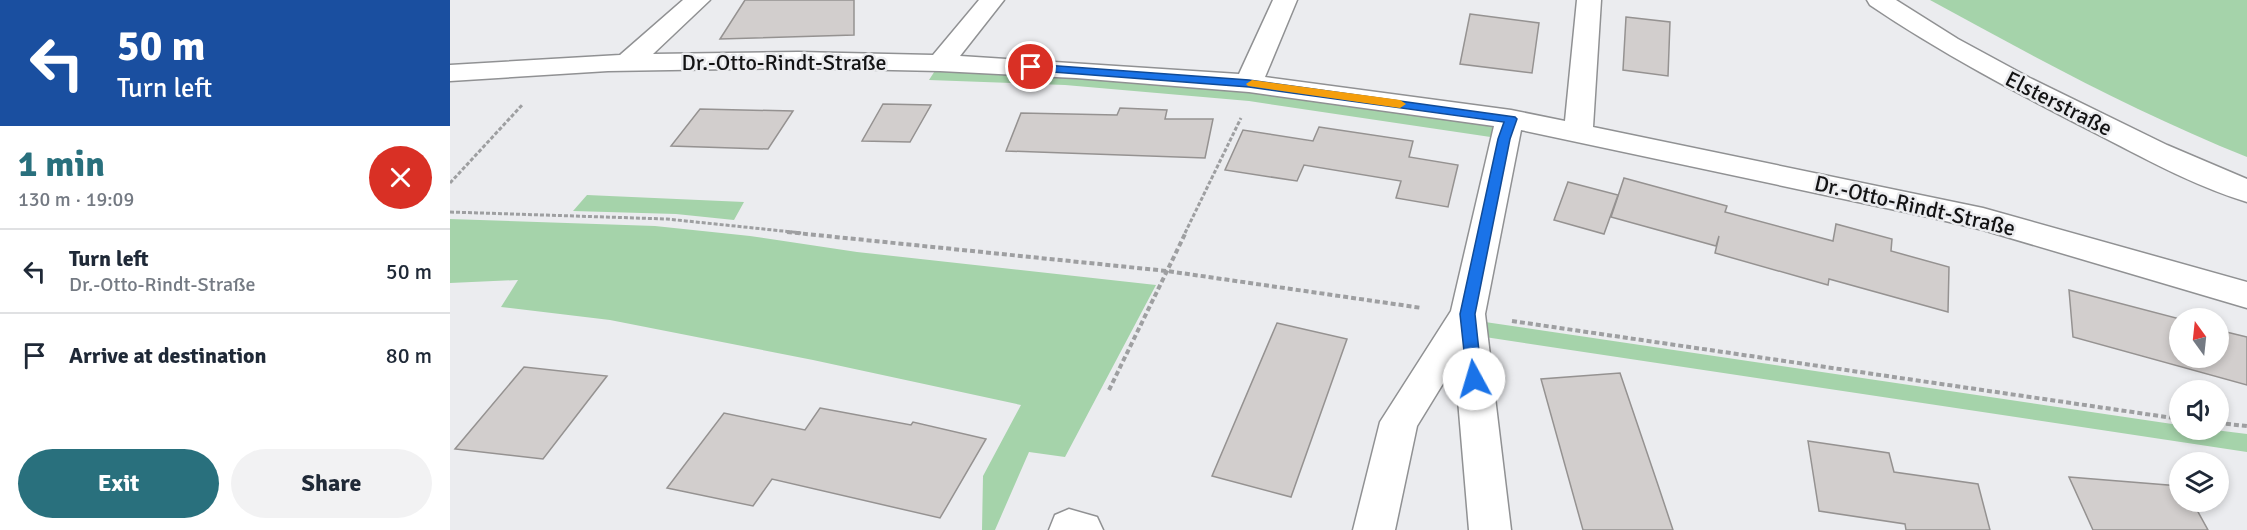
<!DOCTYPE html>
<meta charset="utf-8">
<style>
:root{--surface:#fff;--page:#f2f2f3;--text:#1f2937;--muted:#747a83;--line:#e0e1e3;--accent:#29707d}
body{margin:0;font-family:Signika,sans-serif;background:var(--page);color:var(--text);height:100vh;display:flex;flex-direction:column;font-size:22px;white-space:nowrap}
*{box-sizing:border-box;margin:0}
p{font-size:20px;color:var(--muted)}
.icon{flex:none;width:33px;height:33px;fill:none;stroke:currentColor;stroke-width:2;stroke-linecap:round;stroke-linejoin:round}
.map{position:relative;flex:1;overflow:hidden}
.side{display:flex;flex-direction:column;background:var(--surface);width:450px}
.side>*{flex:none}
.banner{background:#1a4fa0;color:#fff;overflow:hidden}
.needle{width:39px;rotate:345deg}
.tools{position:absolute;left:1719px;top:308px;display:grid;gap:12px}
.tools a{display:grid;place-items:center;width:60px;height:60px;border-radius:50%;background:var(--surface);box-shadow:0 3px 9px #0003;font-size:30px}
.pin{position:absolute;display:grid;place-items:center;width:51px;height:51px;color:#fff;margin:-26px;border:3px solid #fff;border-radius:50%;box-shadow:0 2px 6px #0007}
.me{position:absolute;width:66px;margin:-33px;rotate:354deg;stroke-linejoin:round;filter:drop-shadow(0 0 4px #0008)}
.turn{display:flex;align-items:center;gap:21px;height:126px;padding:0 18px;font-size:27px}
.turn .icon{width:78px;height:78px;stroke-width:2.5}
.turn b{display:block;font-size:42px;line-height:51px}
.round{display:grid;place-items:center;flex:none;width:63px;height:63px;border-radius:32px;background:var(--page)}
.summary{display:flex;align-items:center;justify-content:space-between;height:102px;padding:0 18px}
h1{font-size:36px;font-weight:800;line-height:45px;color:var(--accent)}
.primary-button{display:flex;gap:12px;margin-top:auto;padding:12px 18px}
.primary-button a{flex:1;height:69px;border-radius:36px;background:var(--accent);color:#fff;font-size:24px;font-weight:800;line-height:69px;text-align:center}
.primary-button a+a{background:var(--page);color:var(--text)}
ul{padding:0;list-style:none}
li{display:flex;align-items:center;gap:18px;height:84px;padding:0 18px;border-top:2px solid var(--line)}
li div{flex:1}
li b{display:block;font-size:22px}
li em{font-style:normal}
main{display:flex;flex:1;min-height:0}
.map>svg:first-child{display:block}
.green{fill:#a5d3aa}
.building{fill:#d2cecd;stroke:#959291;stroke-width:1.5}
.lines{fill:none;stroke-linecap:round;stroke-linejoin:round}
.street-casing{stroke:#909193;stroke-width:3}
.primary-casing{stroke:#909193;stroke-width:3}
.path-far1{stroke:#9e9fa1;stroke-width:3;stroke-dasharray:4 2;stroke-linecap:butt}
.path{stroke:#9e9fa1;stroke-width:4;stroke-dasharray:5 3;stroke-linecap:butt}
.street{fill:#fff;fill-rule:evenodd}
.primary{fill:#fff;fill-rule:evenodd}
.route{fill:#1a73e8;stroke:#114b97;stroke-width:1.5}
.slow{fill:#f59e0b}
.labels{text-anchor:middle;stroke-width:5;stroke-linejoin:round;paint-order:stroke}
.street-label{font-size:22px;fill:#131314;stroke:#ebecef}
</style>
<main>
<section class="side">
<div class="banner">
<div class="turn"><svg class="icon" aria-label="left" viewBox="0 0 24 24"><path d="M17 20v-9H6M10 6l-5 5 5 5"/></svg><div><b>50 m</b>Turn left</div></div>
</div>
<div class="summary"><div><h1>1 min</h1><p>130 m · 19:09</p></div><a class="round" style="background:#d93025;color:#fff"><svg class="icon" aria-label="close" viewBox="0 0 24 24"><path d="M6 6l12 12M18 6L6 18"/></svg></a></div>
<ul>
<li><svg class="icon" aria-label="left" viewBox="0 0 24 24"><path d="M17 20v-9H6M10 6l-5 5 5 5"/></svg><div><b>Turn left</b><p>Dr.-Otto-Rindt-Straße</p></div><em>50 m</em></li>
<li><svg class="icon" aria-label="arrive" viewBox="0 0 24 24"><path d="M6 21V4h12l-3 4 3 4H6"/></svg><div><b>Arrive at destination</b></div><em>80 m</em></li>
</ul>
<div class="primary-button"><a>Exit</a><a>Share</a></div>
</section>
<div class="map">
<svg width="1797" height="530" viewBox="0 0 1797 530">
<rect width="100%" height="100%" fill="#ebecef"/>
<g class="green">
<path d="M1480,0H1797V157C1687,113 1584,57 1480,0Z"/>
<path d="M490,63L626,70L1061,119L1054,139L799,101L615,85L479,80Z"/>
<path d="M137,195L294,202L284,220L226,214L123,211Z"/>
<path d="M0,219L205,226L300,236L407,252L706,285L615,457L579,452L545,530H532L533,476L571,405L363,360L160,320L51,307L68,280L0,283Z"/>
<path d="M1035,322L1729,425L1730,429H1757L1797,434V452L1035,337Z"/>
</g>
<g class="building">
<path d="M295,0H404V35L270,39Z"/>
<path d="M1020,14L1089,23L1082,73L1010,64Z"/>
<path d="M1176,17L1220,22L1218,76L1173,70Z"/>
<path d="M433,104L481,105L460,142L412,141Z"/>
<path d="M670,108L717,110L715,119H763L755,158L556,151L571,113L667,115Z"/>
<path d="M250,109L343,111L318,149L221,146Z"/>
<path d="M869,127L963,141L959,157L1008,165L998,207L946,198L951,181L854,165L847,181L775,170L793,130L863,141Z"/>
<path d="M1174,178L1277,206L1275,212L1383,241L1386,224L1442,239L1441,251L1499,267L1498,312L1379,279L1378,285L1265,253L1269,236L1266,246L1161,217Z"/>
<path d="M1118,182L1168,195L1154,234L1104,220Z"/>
<path d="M1619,290L1730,319V357H1768V330L1797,337V385L1623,337Z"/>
<path d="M827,323L897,339L841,497L762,476Z"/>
<path d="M74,367L157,376L93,459L5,449Z"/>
<path d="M1170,373L1209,488L1223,530H1133L1091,379Z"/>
<path d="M370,408L461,425L463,422L536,439L490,518L322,479L303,506L217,488L274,413L355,430Z"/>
<path d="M1358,441L1439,453L1444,472L1528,484L1540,530H1456L1455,524L1369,511Z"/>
<path d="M1619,477L1730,486V501H1742L1758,530H1643Z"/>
</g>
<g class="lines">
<defs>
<g id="street">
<path d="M233,0H260L203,54L348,52L483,55L529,0H554L510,56L789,74L823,0H847L815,77L1061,110L1115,121L1127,0H1151L1143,127L1533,208L1797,282V308L1533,230L1483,218L1071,130L1035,314L1061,530H1019L1005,364L967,426L945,530H903L930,422L1001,311L1044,126L799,92L626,78L490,71L348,68L158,71L0,81V65L170,55Z"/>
<path d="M619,509L647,517L653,530H599L605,515Z"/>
</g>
<path id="primary" d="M1417,0H1446L1508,39L1580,78L1717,145L1797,179V202C1744,186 1692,157 1643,132C1567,93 1491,53 1420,5Z"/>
</defs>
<use href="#street" class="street-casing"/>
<use href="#primary" class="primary-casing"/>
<g class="path-far1">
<path d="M0,183L73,104"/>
<path d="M0,212L217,219L352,233"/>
<path d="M735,233L791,118"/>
</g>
<g class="path">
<path d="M337,232L717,271L972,308"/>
<path d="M1062,321L1730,419"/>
<path d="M659,390L736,232"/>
<path d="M1768,423L1797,426"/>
</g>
<use href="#street" class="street"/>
<use href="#primary" class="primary"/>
</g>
<path class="route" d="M581,64L799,80L1065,117L1067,119L1060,139L1025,314L1032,379L1030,383L1024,385L1019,383L1017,379L1010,314L1048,139L1054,122L799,87L577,70L575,67Z"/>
<path class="slow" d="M802,80L950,100L956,104L950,108L798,86L796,84Z"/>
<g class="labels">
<g class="street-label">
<text x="334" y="70">Dr.-Otto-Rindt-Straße</text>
<text transform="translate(1609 103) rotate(27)" y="8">Elsterstraße</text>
<text transform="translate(1465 205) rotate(13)" y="8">Dr.-Otto-Rindt-Straße</text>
</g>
</g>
</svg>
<div class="tools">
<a><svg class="needle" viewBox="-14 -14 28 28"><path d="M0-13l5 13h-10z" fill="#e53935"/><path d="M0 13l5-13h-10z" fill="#747a83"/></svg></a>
<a><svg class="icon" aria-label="sound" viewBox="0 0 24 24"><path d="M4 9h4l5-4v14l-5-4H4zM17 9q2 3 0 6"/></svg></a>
<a><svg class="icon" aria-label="layers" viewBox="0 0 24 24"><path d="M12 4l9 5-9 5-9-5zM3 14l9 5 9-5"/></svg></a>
</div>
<div class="pin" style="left:581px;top:67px;background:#d93025"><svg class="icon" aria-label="arrive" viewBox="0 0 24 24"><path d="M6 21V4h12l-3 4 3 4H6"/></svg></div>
<svg class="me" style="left:1024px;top:379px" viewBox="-20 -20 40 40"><circle r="19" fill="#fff"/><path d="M0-13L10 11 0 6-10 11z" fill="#1a73e8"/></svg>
</div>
</main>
